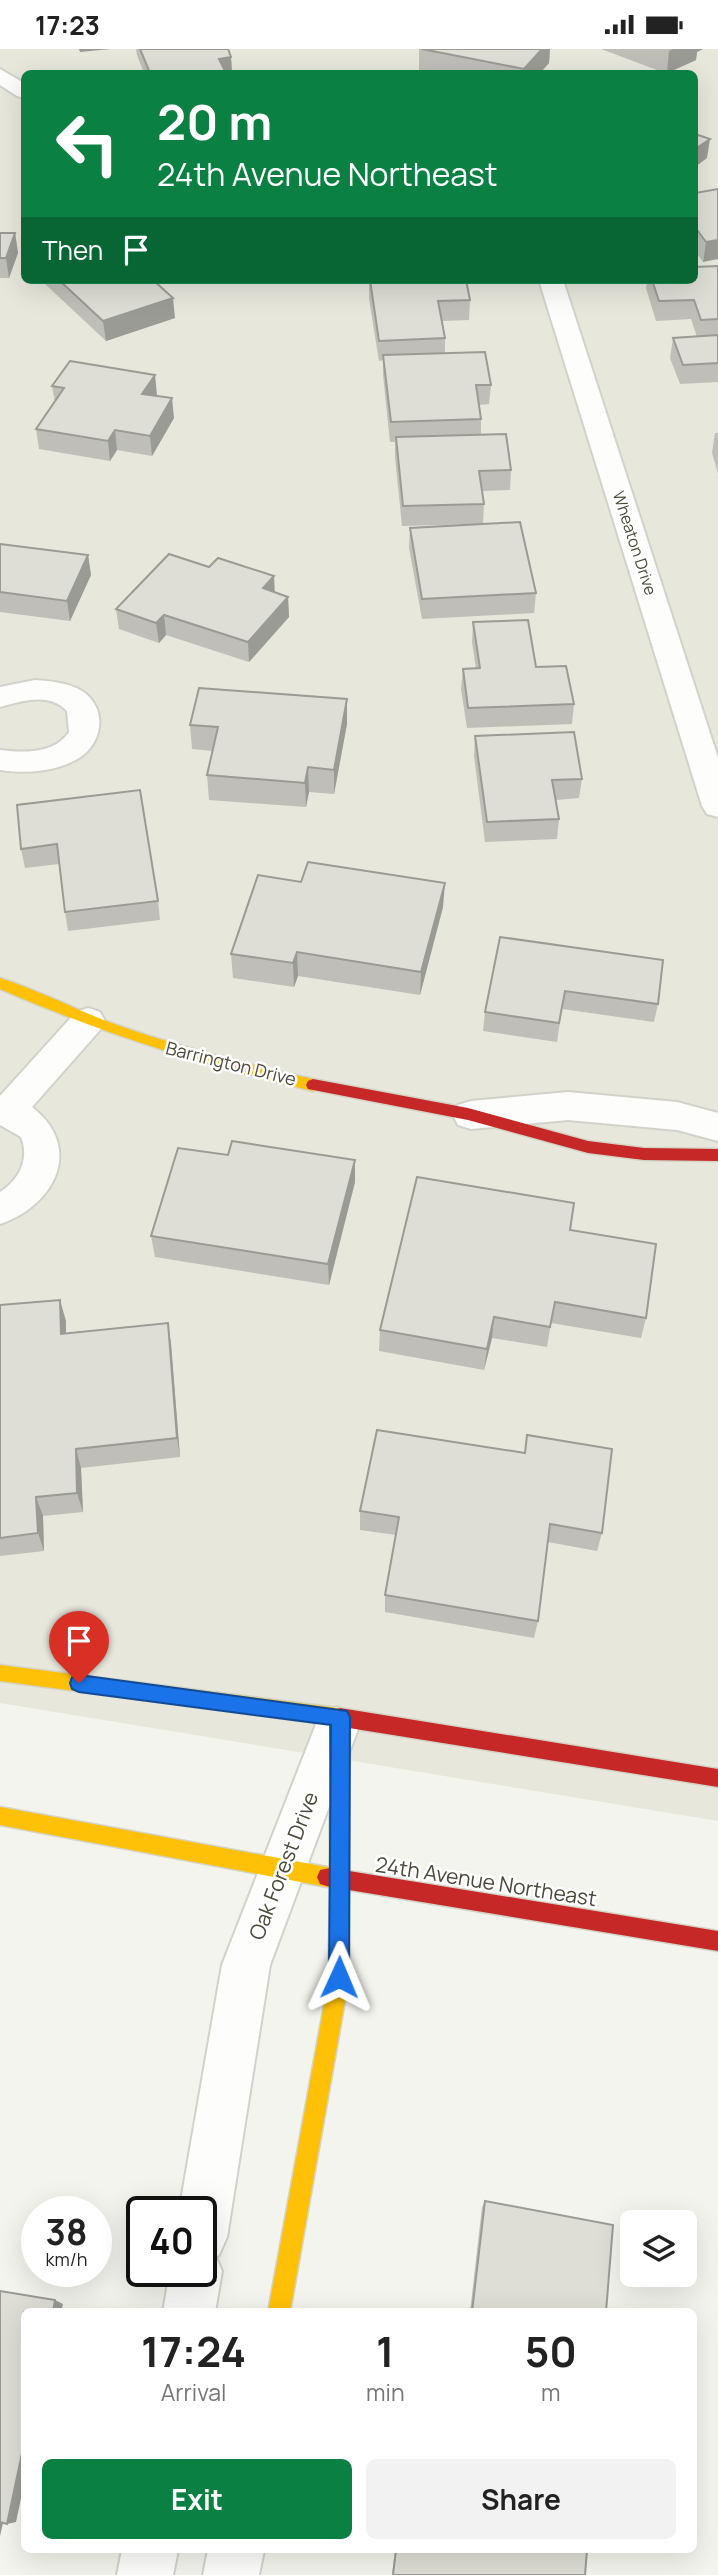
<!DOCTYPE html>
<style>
:root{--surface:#fff;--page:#f2f2f2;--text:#222;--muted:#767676;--accent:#0b8043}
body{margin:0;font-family:Manrope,sans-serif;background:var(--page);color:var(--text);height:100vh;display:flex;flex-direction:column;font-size:26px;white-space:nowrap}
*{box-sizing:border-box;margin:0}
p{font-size:23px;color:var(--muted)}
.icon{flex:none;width:38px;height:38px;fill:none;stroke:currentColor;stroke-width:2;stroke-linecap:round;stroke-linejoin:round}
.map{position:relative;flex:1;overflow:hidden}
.sheet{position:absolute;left:21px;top:2259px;width:676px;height:245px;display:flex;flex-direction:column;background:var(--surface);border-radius:10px;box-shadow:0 7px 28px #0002}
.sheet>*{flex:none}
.hud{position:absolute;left:21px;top:21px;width:677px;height:214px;border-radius:10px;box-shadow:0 7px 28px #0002;background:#0b8043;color:#fff;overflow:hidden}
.controls{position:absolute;left:620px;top:2161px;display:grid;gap:14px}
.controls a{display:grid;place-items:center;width:77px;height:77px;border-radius:10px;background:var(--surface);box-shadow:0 7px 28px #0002;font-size:35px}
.speed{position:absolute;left:21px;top:2147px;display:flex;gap:14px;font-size:35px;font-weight:700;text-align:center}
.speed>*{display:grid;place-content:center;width:91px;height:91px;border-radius:50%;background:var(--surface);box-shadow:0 7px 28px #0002;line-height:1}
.speed small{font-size:18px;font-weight:400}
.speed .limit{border:4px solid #111;border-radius:10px;background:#fff;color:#111}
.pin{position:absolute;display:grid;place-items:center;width:60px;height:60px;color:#fff;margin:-72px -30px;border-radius:50% 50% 50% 0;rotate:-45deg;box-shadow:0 0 7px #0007}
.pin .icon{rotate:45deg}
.me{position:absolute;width:77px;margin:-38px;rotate:1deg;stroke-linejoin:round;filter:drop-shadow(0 0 5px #0008)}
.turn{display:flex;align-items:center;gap:24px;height:147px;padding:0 21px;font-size:32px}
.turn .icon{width:91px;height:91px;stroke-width:2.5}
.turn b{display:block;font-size:49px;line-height:60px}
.then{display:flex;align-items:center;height:66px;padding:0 21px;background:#0003;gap:14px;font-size:26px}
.eta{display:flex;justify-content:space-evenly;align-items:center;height:119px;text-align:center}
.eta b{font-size:42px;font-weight:700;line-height:49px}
.primary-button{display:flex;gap:14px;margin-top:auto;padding:14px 21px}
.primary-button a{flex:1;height:80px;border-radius:10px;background:var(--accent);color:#fff;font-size:28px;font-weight:700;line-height:80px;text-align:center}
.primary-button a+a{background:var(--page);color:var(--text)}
.status{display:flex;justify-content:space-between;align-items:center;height:49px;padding:0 35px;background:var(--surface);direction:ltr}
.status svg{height:19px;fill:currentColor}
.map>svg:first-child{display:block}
.residential{fill:#e7e7dc;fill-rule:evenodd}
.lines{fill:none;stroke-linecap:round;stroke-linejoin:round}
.street-casing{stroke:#d2d2cb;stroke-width:4}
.slow-casing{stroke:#d4d4c6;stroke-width:3}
.jam-casing{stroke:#d4d4c6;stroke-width:3}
.street{fill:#fdfdfc;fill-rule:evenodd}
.slow{fill:#ffc107;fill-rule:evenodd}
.jam{fill:#c62828;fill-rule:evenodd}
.wall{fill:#bfbeb8}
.shaded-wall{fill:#9b9b96}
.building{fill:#deddd6;stroke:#9b9b96;stroke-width:2}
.route{fill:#1a73e8;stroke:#114b97;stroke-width:2}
.labels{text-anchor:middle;stroke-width:5;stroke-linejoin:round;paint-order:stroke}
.far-street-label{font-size:16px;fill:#4b4939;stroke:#fff}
.street-label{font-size:18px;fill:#4b4939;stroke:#fff}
.near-street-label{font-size:21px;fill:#4b4939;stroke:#fff}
</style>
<div class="status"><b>17:23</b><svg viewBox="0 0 49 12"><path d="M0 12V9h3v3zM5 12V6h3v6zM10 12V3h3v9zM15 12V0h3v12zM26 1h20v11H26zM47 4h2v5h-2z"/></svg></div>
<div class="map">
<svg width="718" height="2526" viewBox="0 0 718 2526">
<rect width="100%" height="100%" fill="#f4f4ee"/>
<path class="residential" d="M0,0H718V1772L0,1654ZM24,24H695V231H24Z"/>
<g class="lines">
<defs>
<g id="street">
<path d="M0,20L24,34V49L17,47L0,36Z"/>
<path d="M539,231H563L718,709V768L707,765L702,757Z"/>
<path d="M35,631C51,632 69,634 82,642C108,659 103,694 79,709C56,723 25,725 0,721V701C23,704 55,705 69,683L67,662C49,643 22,652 0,658V638Z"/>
<path d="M88,959L100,963L105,972L100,981L32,1058C85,1099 54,1157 0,1175V1143C19,1131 30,1110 21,1088L0,1076V1047L76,963Z"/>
<path d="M568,1043L677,1053L718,1064V1092L677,1081L568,1071L471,1080L458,1076L453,1066L458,1056L471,1052Z"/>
<path d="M336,1658L352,1665L358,1680L270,1916L227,2188L219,2206L216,2208L222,2222L215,2263H163L170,2222H201V2163H179L222,1916L320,1665Z"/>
<path d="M122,2501H178L173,2526H117Z"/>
<path d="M208,2501H264L259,2526H203Z"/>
</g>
<g id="slow">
<path d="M0,929C41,942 80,963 120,977C183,999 248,1016 313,1030L320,1036L313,1042C205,1017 101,984 0,940Z"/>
<path d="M0,1616L338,1659L344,1662L347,1668L344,1674L338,1677L0,1632Z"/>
<path d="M0,1758L327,1818L334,1821L337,1828L334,1835L327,1838L0,1776Z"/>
<path d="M339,1885L346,1888L349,1895V1929L290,2263H268L329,1929V1895L332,1888Z"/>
</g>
<g id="jam">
<path d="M313,1030L468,1059L588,1092L644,1099L718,1100V1112L644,1111L588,1104L468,1071L308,1040L306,1036L308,1032Z"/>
<path d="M340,1659L718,1720V1738L349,1679V1822L718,1882V1902L349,1841V1895L346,1902L339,1905L332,1902L329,1895L330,1838L320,1835L317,1828L320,1821L330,1819L329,1668L332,1662Z"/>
</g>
</defs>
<use href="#street" class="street-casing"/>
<use href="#slow" class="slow-casing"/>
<use href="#jam" class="jam-casing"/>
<use href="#street" class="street"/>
<use href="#slow" class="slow"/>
<use href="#jam" class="jam"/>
</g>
<g class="wall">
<path d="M136,0H228L231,8L232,24H144L137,6Z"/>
<path d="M419,0H550L549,14L540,24H426L419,23Z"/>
<path d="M601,0H703L697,3L696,11L668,24H665Z"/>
<path d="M718,140L703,213L695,202V144Z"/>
<path d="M0,184H15L18,204L9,229H0Z"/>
<path d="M718,217V333L680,335L670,309L673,289L697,288L691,270L656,272L646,239L647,231H695Z"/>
<path d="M44,231H153L175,269L106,292L44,234Z"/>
<path d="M369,231L470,251L469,271L442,272L445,289V304L491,336L489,355L479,356L481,370V386L511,421L510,441L482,442L484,455L483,475L536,544L534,564L422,570L409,499L410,479L476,475L402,477L395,408V393H390L383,326V311L379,312L369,250Z"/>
<path d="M155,326L156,347L174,369L152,407L117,401L110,412L39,400L36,380L55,353L52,337Z"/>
<path d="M715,384H718V424L712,404Z"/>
<path d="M0,495L88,506L91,526L70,572L0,563Z"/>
<path d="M274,543L288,548L289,568L249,613L166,586L159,594L119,580L116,560Z"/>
<path d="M473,573L536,618L574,655L572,675L467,679L461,640L463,620H476L472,593Z"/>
<path d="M347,675L334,745L309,743L306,758L209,751L207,726L213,702L192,700L190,676Z"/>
<path d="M475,687L582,730L579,749L556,751L559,770L557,790L485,793L474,707Z"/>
<path d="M17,756L158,852L160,871L68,882L65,863L59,815L25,819L21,800Z"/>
<path d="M443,858L420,946L298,927L294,938L233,929L231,905Z"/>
<path d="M500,888L658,955L654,973L562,960L557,993L483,982L485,963Z"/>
<path d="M228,1106L355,1111V1133L329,1236L155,1208L151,1187Z"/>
<path d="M570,1181L646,1269L641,1289L551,1274L547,1298L492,1289L484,1321L379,1302L380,1281Z"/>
<path d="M0,1256L66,1272V1284L168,1274L171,1295L180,1408L81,1419L83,1463L43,1467L44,1502L0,1507Z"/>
<path d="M377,1381L602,1484L597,1502L548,1493L538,1572L534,1589L385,1563V1546L396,1486L360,1481V1462Z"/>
<path d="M485,2152L606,2263H470L482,2158Z"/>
<path d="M395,2501H587L585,2526H392Z"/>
</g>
<g class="shaded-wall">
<path d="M79,0H111L80,3Z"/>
<path d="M542,0H550L549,14L540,24H524V20Z"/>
<path d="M673,0H703L697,3L696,11L667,24L669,2Z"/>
<path d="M231,8L232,24H220L219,10Z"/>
<path d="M710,90L707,109L695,118V100Z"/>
<path d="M15,184L18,204L9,229L6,209Z"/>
<path d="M718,191V210L703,213L706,193Z"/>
<path d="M173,249L175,269L106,292L103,272Z"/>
<path d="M155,326L157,346L144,364L142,345Z"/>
<path d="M172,349L174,369L152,407L150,387Z"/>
<path d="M115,381L117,401L110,412L108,392Z"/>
<path d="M88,506L91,526L70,572L67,552Z"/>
<path d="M274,527L275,547L263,539Z"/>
<path d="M288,548L289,568L249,613L248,593Z"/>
<path d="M164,566L166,586L159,594L156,574Z"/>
<path d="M347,650V675L334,745V721Z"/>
<path d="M308,718L309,743L306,758L305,734Z"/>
<path d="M445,834L443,858L420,946L421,923Z"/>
<path d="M297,903L298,927L294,938L293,914Z"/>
<path d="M355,1111V1133L329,1236L328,1215Z"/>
<path d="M60,1251L66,1272V1306L61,1285Z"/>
<path d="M494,1268L492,1289L484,1321L487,1300Z"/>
<path d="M168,1274L171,1295L180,1408L177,1389Z"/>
<path d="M76,1400L81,1419L83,1463L77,1444Z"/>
<path d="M36,1448L43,1467L44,1502L38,1484Z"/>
<path d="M55,2251L63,2255L61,2263H53Z"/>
<path d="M24,2395V2435L16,2473L7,2475Z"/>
<path d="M4,2470L0,2487V2471Z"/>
</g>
<g class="building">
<path d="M140,0H228L231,8L219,10L226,24H150Z"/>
<path d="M422,0H542L524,20Z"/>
<path d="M695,85L710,90L695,100Z"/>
<path d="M718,140V191L706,193L695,178V144Z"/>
<path d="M0,184H15L6,209H0Z"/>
<path d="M718,217V270L701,271L694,251L659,252L652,231H695V218Z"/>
<path d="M59,231H153L173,249L103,272Z"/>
<path d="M370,231H466L470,251L438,252L445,289L379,292Z"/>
<path d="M718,286V314L683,316L673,289Z"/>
<path d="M485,303L491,336H476L481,370L391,373L383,306Z"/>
<path d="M70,312L155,326L142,345L172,349L150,387L115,381L108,392L36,380L64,339L52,337Z"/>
<path d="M506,385L511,421L479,422L484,455L403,457L396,388Z"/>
<path d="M520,473L536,544L422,550L410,479Z"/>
<path d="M0,495L88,506L67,552L0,543Z"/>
<path d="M169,505L209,518L218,509L274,527L263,539L288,548L248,593L164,566L156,574L116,560Z"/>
<path d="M528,571L536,618L566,617L574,655L468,659L463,620L480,619L473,573Z"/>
<path d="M199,639L347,650L334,721L308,718L305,734L207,726L218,678L190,676Z"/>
<path d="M574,683L582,730L552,731L559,770L487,773L475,687Z"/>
<path d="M140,741L158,852L65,863L57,795L21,800L17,756Z"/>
<path d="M308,813L445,834L421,923L297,903L293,914L231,905L258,826L301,833Z"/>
<path d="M500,888L663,911L658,955L565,942L559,974L485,963Z"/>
<path d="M232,1092L355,1111L328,1215L151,1187L178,1099L228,1106Z"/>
<path d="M417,1128L574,1154L570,1181L656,1195L646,1269L555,1253L550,1278L494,1268L487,1300L380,1281Z"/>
<path d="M60,1251L61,1285L168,1274L177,1389L76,1400L77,1444L36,1448L38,1484L0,1489V1256Z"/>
<path d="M377,1381L525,1404L527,1386L612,1400L602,1484L550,1475L538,1572L385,1546L399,1468L360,1462Z"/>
<path d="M485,2152L613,2176L606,2263H472Z"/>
<path d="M0,2242L55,2251L53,2263H24V2395L7,2475L0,2473Z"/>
<path d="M396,2501H587L585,2526H393Z"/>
</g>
<path class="route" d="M79,1626L347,1662L350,1668L349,1928L346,1936L339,1938L332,1936L329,1928L331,1676L79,1643L72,1640L70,1634L72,1628Z"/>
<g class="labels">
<g class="far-street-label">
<text transform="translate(635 494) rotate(72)" y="6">Wheaton Drive</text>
</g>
<g class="street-label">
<text transform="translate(231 1015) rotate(14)" y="6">Barrington Drive</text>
</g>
<g class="near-street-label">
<text transform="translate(284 1817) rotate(-69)" y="7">Oak Forest Drive</text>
<text transform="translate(486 1833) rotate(9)" y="7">24th Avenue Northeast</text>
</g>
</g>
</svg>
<div class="controls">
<a><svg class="icon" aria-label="layers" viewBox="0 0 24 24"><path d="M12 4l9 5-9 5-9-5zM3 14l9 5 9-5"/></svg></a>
</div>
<div class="speed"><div>38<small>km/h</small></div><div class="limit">40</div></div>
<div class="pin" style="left:79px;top:1634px;background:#d93025"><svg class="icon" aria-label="arrive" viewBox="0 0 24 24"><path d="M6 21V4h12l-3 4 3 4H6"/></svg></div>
<svg class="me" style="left:339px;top:1928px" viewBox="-20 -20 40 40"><path d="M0-17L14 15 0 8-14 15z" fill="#1a73e8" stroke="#fff" stroke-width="4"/></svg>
<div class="hud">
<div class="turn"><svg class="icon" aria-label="left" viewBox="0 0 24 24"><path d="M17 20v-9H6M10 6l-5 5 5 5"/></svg><div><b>20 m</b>24th Avenue Northeast</div></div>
<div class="then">Then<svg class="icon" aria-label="arrive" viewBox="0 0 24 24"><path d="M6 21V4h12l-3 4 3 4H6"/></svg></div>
</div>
<section class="sheet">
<div class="eta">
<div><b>17:24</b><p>Arrival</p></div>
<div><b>1</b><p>min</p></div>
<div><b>50</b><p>m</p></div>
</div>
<div class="primary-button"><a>Exit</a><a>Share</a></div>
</section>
</div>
